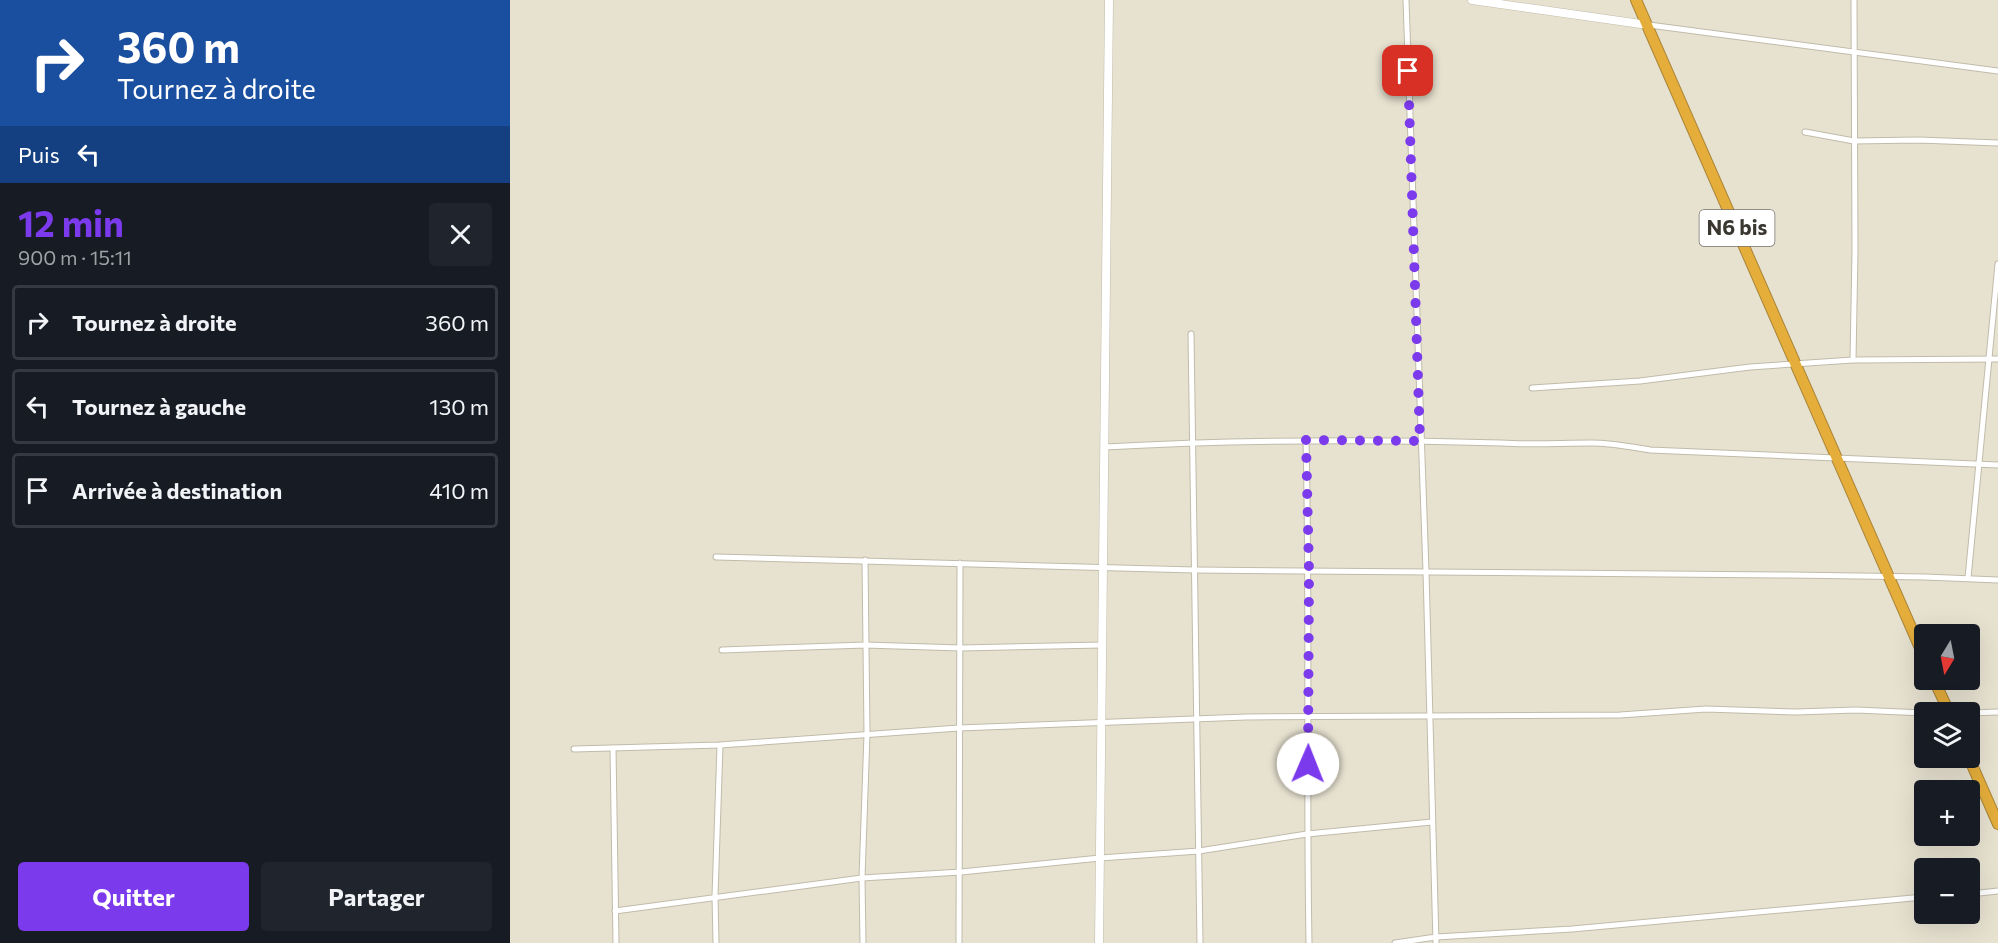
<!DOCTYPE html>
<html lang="fr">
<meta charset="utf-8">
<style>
:root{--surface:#171b24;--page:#20242c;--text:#f1f3f6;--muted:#9ea1a6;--line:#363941;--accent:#7c3aed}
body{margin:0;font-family:Commissioner,sans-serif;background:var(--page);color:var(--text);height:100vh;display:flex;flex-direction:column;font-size:22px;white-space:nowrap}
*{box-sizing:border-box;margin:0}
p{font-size:20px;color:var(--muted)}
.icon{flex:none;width:33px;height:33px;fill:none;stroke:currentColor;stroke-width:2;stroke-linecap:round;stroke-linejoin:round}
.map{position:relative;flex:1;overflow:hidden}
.drawer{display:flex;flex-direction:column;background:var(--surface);width:510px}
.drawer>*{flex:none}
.top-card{background:#1a4fa0;color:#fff;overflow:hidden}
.needle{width:39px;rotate:190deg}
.tools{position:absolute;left:1404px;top:624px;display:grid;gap:12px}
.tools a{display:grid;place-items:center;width:66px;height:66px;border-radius:6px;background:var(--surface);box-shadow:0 6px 24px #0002;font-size:30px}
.pin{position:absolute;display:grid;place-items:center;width:51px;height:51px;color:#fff;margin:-26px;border-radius:12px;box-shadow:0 3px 9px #0006}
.me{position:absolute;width:66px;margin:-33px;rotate:1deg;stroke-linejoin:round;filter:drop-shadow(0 0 4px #0008)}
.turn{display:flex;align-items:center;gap:21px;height:126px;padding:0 18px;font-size:27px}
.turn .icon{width:78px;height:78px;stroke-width:2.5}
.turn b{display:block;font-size:42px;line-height:51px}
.then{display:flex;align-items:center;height:57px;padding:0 18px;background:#0003;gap:12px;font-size:22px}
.round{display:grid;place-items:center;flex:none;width:63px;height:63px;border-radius:6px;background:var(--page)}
.overview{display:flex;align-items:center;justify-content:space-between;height:102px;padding:0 18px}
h1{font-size:36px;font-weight:700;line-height:45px;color:var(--accent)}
.cta{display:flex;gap:12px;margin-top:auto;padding:12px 18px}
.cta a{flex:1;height:69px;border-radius:6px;background:var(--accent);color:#fff;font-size:24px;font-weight:700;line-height:69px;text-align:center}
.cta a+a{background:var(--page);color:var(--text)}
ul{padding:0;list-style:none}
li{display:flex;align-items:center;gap:18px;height:75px;margin:0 12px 9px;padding:0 6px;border:3px solid var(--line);border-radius:6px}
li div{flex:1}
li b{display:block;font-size:22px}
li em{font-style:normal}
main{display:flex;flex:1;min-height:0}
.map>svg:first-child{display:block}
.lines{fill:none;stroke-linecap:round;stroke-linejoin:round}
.street-casing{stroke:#c0bbaa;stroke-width:7}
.secondary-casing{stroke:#c0bbaa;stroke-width:9}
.highway-casing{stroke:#a98437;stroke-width:12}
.street{stroke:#fff;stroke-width:5}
.secondary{stroke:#fff;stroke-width:8}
.highway{stroke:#e5ae3b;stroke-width:10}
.route{stroke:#7c3aed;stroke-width:10;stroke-dasharray:0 18}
.labels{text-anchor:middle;stroke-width:4.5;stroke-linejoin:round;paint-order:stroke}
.shield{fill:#fff;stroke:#75736e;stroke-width:1.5}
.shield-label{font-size:21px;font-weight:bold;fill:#3a3730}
</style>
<main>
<section class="drawer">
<div class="top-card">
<div class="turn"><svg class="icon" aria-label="right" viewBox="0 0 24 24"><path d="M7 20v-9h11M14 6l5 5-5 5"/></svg><div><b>360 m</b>Tournez à droite</div></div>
<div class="then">Puis<svg class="icon" aria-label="left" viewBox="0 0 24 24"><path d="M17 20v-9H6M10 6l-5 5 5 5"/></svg></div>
</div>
<div class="overview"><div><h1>12 min</h1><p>900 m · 15:11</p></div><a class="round"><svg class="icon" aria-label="close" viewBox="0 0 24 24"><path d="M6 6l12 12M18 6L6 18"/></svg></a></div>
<ul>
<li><svg class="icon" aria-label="right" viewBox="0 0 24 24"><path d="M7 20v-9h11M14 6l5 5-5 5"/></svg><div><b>Tournez à droite</b></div><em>360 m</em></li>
<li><svg class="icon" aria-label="left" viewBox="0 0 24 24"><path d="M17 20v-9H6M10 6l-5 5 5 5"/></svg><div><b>Tournez à gauche</b></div><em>130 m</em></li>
<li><svg class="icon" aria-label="arrive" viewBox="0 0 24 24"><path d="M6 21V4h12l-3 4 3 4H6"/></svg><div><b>Arrivée à destination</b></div><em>410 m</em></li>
</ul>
<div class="cta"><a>Quitter</a><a>Partager</a></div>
</section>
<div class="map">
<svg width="1488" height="943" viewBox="0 0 1488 943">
<rect width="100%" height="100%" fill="#e7e2d0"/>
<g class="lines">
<defs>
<g id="street">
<path d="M896,0L916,572L926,943"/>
<path d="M1139,25L1488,71"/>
<path d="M1295,132L1344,141L1409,140L1488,143"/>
<path d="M681,334L690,943"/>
<path d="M1343,360L1345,252L1344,0"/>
<path d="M1022,388L1130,381L1240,367L1343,360L1488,359"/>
<path d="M796,440C800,608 796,775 799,943"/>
<path d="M595,447C727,440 858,439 991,443C1021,445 1051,443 1082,443C1101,443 1121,447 1140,450L1488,465"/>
<path d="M206,557L685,570L1280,575L1415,577L1488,580"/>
<path d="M1458,578L1488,264"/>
<path d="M212,650L355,645L451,648L592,645"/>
<path d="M1460,713L1488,712"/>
<path d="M103,748L106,943"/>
<path d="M64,749L210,745L449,728L736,717L1110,715L1196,709L1286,712L1346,710L1414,713"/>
<path d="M1460,894L1488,891"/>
<path d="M105,911L352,878L451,872L590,858L689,851L797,834L922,822"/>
<path d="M206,943L205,896L210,745"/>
<path d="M353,943L352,878L357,734L355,560"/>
<path d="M449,943L450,563"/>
<path d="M885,943L926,937L1062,929L1414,897"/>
</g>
<g id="secondary">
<path d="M962,0L1138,25"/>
<path d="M589,943L599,0"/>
</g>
<g id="highway">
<path d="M1126,0L1414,657"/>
<path d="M1424,680L1439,712"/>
<path d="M1459,758L1488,824"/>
</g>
</defs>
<use href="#street" class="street-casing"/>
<use href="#secondary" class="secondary-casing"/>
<use href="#highway" class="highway-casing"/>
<use href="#street" class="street"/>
<use href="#secondary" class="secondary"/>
<use href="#highway" class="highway"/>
</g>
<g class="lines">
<path class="route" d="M798,764L799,571L796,440L910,441L898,71"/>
</g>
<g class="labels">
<rect class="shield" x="1189.5" y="210" width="75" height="36" rx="4.5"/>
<g class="shield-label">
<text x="1227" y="235">N6 bis</text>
</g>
</g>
</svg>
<div class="tools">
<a><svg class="needle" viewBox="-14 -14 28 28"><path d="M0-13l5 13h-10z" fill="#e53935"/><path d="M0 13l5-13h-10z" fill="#9ea1a6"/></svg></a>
<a><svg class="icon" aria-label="layers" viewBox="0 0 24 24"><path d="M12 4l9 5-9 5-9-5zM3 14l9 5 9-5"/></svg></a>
<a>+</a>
<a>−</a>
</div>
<div class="pin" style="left:898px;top:71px;background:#d93025"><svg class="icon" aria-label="arrive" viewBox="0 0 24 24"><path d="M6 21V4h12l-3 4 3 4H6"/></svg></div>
<svg class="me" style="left:798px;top:764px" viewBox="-20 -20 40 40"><circle r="19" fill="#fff"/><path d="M0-13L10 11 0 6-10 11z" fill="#7c3aed"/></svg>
</div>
</main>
